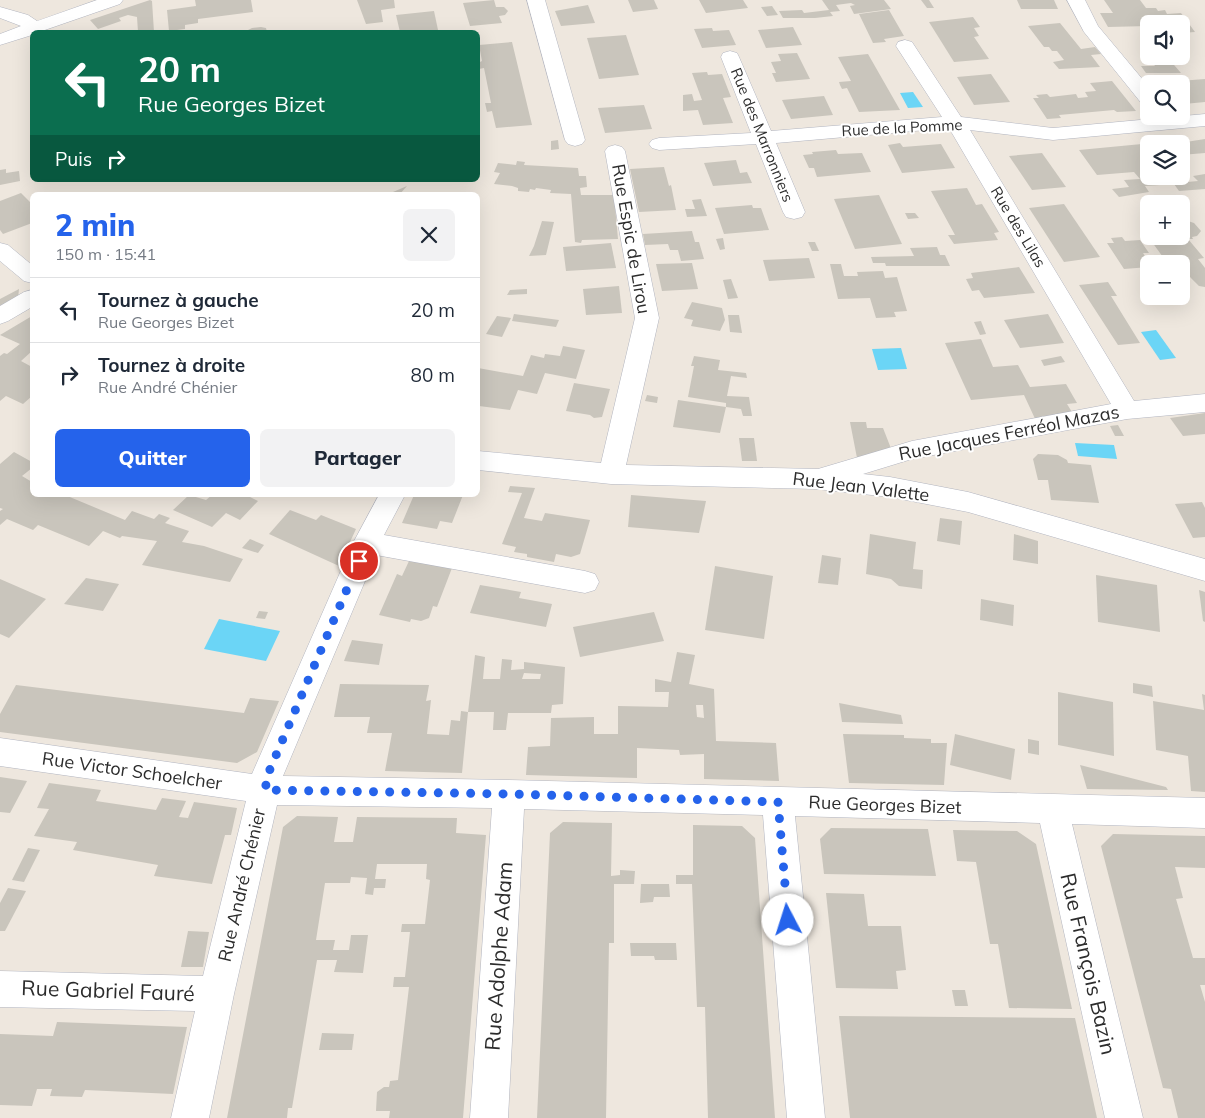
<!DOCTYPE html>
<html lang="fr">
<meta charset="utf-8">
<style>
:root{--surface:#fff;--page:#f2f2f3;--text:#1f2937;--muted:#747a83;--line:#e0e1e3;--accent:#2563eb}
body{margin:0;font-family:Mulish,sans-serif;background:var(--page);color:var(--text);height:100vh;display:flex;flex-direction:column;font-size:19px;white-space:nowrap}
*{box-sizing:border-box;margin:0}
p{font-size:16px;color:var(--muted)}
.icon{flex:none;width:28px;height:28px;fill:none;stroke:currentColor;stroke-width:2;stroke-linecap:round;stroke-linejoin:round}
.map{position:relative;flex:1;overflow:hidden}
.drawer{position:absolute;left:30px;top:192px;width:450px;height:305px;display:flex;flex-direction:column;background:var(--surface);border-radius:8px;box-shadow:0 5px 20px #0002}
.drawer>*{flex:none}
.guide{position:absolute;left:30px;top:30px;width:450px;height:152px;border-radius:8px;box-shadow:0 5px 20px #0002;background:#0b6e4f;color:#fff;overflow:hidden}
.fabs{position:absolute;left:1140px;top:15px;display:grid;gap:10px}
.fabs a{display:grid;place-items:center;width:50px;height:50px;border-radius:8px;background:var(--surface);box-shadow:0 5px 20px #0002;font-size:25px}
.pin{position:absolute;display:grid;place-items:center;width:42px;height:42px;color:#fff;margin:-21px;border:2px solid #fff;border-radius:50%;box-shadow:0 1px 5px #0007}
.me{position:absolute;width:55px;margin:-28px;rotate:355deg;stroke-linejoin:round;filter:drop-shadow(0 0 4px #0008)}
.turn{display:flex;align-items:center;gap:18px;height:105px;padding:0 25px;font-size:22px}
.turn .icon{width:65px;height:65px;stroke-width:2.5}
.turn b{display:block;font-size:35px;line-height:42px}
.then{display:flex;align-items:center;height:48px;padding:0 25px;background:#0003;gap:10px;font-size:19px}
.round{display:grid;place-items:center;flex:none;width:52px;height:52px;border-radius:8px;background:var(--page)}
.summary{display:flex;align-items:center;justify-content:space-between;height:85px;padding:0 25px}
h1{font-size:30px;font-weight:800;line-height:38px;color:var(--accent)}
.primary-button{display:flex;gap:10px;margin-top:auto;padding:10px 25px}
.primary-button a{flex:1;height:58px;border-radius:8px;background:var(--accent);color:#fff;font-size:20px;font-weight:800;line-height:58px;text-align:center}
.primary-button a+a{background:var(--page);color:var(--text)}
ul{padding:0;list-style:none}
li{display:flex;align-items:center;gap:15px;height:65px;padding:0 25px;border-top:1px solid var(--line)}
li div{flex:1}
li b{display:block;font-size:19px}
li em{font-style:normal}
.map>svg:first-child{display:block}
.water{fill:#6bd5f6}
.building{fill:#c9c5bc;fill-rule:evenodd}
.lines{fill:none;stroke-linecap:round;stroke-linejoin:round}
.minor-casing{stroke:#b2b5c0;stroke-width:1}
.minor{fill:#fff;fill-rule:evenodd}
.route{stroke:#2563eb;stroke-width:9;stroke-dasharray:0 16.2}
.labels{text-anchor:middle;stroke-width:4;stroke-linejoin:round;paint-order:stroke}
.far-street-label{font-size:15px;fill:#2c2c2c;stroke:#fff}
.street-label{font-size:18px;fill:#2c2c2c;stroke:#fff}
.near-street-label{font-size:21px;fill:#2c2c2c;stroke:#fff}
</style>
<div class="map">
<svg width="1205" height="1118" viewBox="0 0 1205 1118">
<rect width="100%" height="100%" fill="#eee7de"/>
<g class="water">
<path d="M913,92L923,107L908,108L900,93Z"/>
<path d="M1156,330L1176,358L1160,360L1141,332Z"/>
<path d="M901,348L907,369L878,370L872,349Z"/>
<path d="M1075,443L1114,445L1117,459L1078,456Z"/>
<path d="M219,619L280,631L266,661L204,649Z"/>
</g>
<g class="building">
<path d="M150,0L152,1L154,32H138L137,17L128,15L119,18L121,21L98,29L90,20Z"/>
<path d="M195,0H251L253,12L198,19V23L185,25V29L169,31L167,10L196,6Z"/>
<path d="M357,0H394L395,8L381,10L383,22L366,24Z"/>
<path d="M494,0L496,7H504L508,11L505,15L499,16L502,23L470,26L463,3Z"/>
<path d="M628,0H654L658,9L633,12Z"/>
<path d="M699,0H743L748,8L706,13Z"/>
<path d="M822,0H884L891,9L854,14L850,6L855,5L851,3L836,5L840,11L830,12L833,16L815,18H783L779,11L802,10L804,13L829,10Z"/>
<path d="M921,0H929L934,8H927Z"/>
<path d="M1017,0H1054L1058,9H1021Z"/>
<path d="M1104,0H1140L1146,8H1156L1158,11L1165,10L1167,14L1181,13L1195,32L1181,33V24L1161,23L1147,24L1149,26L1108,27L1100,13H1113Z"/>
<path d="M588,5L595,23L561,26L555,11Z"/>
<path d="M772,6L778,15L767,16L761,7Z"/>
<path d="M889,10L904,36L884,39L886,42L873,43L859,14Z"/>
<path d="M434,11L438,30L400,32L396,15Z"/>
<path d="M973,17L980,27L974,28L979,36L974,37L989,59L954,62L929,22Z"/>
<path d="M1060,23L1081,49L1095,47L1101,54L1091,55L1100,67L1059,69L1053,62L1064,60L1057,51H1052L1049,47H1044L1028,26Z"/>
<path d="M261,27L266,28L267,32H244L252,28Z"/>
<path d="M793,27L802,45L766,48L758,30Z"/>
<path d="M712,28L713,31L729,30L736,45L702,48L694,29Z"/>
<path d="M626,35L639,75L599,79L587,38Z"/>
<path d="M512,42L532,125L496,128L492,111L487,112L485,103H491L484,68L479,69L478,63L482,61L479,45Z"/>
<path d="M1146,46H1149V56H1169L1171,58H1168L1181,73H1146L1141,66H1155L1143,49Z"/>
<path d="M797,53L810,79L776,82L772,73H776L771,62L781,61L778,54Z"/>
<path d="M868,54L900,110L859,112L847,88L842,89L840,85L839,82L851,81L838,57Z"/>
<path d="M707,72L708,75L722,74L731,97L723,98L733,123L703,125L698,110L683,111V95L692,94L694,101L702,100L692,73Z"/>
<path d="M991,74L1010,102L974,105L957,77Z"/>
<path d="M1205,79V102L1184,104L1181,100V84H1168L1166,82Z"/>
<path d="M1112,81L1136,111L1117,112L1114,110L1059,115L1061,118L1047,119L1033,98H1039L1036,95L1047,94L1050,97L1076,94L1078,98L1088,97L1085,92L1096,91L1090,83Z"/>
<path d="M824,96L833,115L791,119L782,100Z"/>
<path d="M644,105L652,129L605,133L598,108Z"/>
<path d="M1205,139V153L1181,155V144H1173Z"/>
<path d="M558,140L559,149L551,150V141Z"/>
<path d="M900,143L903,147L941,144L955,168L902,173L888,145Z"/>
<path d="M1142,144L1149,152V176H1171L1177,183L1198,181L1193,176L1205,174V189L1179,191L1174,184L1145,186L1149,192L1119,197L1112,189L1129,187L1124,180L1140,179L1134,172L1097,175L1079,150Z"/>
<path d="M836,150L838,154L862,153L871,172L817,177L814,168H809L803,155L813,154L812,152Z"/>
<path d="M1042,153L1066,187L1032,190L1009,156Z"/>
<path d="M736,160L740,173L747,172L752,183L713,186L704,163Z"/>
<path d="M517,161L525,162L524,165L578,168L579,176H586L587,187L580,188L581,195H614L618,239L582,240L581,243L575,242L571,194L550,193L551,190L536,188L535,190L530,189L529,192L518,191V188L512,186L494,184L500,173L494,172L498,163L516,165Z"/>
<path d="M664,167L669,186L671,185L676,210L639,212L630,169Z"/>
<path d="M6,169V173L19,171L20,181L0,185V170Z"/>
<path d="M407,186L399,195H386Z"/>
<path d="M967,188L976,205L982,204L999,232L994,233L998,240L954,244L948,235H955L931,191Z"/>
<path d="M21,193L32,204V223L3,234L0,230V201Z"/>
<path d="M879,195L902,244L855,249L834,199Z"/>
<path d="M701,199L707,216L687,217L685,209H695L692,200Z"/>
<path d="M1064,204L1081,229L1100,257L1064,262L1029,208Z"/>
<path d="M752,205L753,208H761L769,230L724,234L715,208Z"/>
<path d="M905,213H915L919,218L908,219Z"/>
<path d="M1185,220L1194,223L1201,231L1197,236L1192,237L1193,239H1188L1204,258L1198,259L1205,268V287L1199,286L1190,277L1181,278V264H1168L1152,242L1170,240L1167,236H1181V221Z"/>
<path d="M542,221L554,222L546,255L529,256L534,246Z"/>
<path d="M692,231L695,242H699L704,259L681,261L678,250H670L668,244L645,245L643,234Z"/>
<path d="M1122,237L1125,241L1140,240L1149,253H1143L1150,264L1149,267L1124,269L1107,243H1114L1111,238Z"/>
<path d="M723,238L725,249L720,250L716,239Z"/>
<path d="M808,242H815L819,251H812Z"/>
<path d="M611,243L616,268L566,271L563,247Z"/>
<path d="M937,247L940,255H945L950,266H886L885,263H873L871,257L914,256L910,248Z"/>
<path d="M809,258L815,278L769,281L763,260Z"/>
<path d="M692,263L698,289L662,291L656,264Z"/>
<path d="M830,264H841L844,276H858L857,272L883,271L885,278L897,277L907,311L894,312L896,317L876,318L870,298L838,299Z"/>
<path d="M1019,267L1035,293L984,298L979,290L972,291L966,279L973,278L971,273Z"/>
<path d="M731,279L738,298L728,299L723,280Z"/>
<path d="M1108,282L1117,296H1111L1140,343L1118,345L1079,285Z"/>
<path d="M619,286L622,313L586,315L583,289Z"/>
<path d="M19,289L18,298L0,309V299Z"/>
<path d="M527,289V294L507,295L510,290Z"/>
<path d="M692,302L722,308L725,320L720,331L691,326L693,320L684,318Z"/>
<path d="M514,314L559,320L556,327L512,321Z"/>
<path d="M1048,314L1064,343L1020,348L1004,320Z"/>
<path d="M728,315H739L742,333L730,332Z"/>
<path d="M32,316V351L21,361L32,367V396L23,404L6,396L0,401V356L4,353L7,354L20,344L0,335Z"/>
<path d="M497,316L511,318L502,337L486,334Z"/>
<path d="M981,321L986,334L980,335L974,322Z"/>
<path d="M981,339L993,367L1018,365L1030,387L1066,384L1077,403L1067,404L1075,417L1037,423L1024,395L971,400L945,343Z"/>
<path d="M563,346L585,350L576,379L545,373L537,394L518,390L510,410L479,406L478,409V368L523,376L531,355L544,358L545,354L560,356Z"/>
<path d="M694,356L720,360L718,370L746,373L747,378L731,376L727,396L749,397L752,416H743L741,409L726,407L720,433L673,427L678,400L726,407V403L688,397L694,366H691Z"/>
<path d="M1061,356L1065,362L1044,366L1041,360Z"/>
<path d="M574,383L610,389L602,417L594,418L590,415L566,411Z"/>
<path d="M647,395L658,397L657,403L645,401Z"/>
<path d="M1205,413V434L1183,436L1170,418Z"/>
<path d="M850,422H866L867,428H883L892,451L857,458Z"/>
<path d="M1118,425L1124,436H1115L1110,426Z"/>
<path d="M739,438H754L757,461H742Z"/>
<path d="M14,452L32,462V468L22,476L32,482V495H65L125,520L132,511L154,519L159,514L170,518L165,523L189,531L182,542L204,546L243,559L230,582L142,565L157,541L122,536L120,538L103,531L89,546L38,525L33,530L7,519L0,525V511L3,509L0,508V464Z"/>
<path d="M1038,454L1058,455L1067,460L1068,463L1091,465L1099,503L1051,500L1048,480H1038L1033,459Z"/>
<path d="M510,486L535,488L524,518L542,521L545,513L590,520L580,554L571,557L556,554L554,562L527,557V554L514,552L516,547L502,544L522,493L508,492Z"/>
<path d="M189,495L206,500L212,495H246L258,501L240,520L226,513L212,527L173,510Z"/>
<path d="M414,495H463L452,523L440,521L437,529L402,523Z"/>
<path d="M631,495L706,501L699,533L628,527Z"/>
<path d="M1202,502L1205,508V537L1193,538L1175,504Z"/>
<path d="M290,510L316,520L321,515L356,529L339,566L269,534Z"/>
<path d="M940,518L962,521L960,545L937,541Z"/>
<path d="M870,534L916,542L913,569L923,570L922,589L899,586L891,579L866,574Z"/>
<path d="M1014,534L1038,541V564L1013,560Z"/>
<path d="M250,539L264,545L258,553L242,548Z"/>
<path d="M822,555L841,558L838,585L818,583Z"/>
<path d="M409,561L452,568L437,607L433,606L429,618L421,621L411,619L410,622L379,615L397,574L402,576Z"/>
<path d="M715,566L773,576L764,639L705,630Z"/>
<path d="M1096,575L1157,585L1160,632L1098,622Z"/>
<path d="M86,578L119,584L103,611L64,604Z"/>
<path d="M0,579L46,599L9,638L0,634Z"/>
<path d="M480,585L521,592L519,598L552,604L546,627L470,613Z"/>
<path d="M1199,590L1205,592V622L1203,621Z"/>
<path d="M981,599L1014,605L1013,626L980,620Z"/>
<path d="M259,611L268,612L265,619L256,618Z"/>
<path d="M654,612L664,641L580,657L573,627Z"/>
<path d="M352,640L383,644L379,665L344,661Z"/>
<path d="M677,652L695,655L689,684L714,689L716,741L776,743L779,781L704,779V754L680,755L679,750L637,748V778L526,775L528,747L550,746L551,718L594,717V734H618V706L668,707L669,692H655V679L671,682ZM696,705H703L704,718L697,717Z"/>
<path d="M475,655L485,657L483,679H500L502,659L512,660L511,670L524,669V662L565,667L563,704L552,705L551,713H508L506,730H493L494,712H468ZM524,673L541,674L540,679H522Z"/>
<path d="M1133,683L1152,686L1153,697L1133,693Z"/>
<path d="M340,684L429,685L426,701L431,700L427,734L449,735L451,720L460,721L461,711L468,712L462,773L385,771L392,733H367L370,717H334Z"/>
<path d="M16,685L244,713L250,698L279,701L257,752L237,763L0,732V714Z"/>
<path d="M1058,692L1113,702L1114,756L1058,745Z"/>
<path d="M1202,694L1205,695V792L1191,791L1188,756L1156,750L1153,701L1204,710Z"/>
<path d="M839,703L901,715L903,724L842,722Z"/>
<path d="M843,734L904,735V738L931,739V743H947L944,785L849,783Z"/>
<path d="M955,734L1015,749L1011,780L950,765Z"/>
<path d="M1028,739L1039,741V755L1028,753Z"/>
<path d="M1080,765L1166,787L1168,790L1087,789Z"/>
<path d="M0,777L27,781L10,813L0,812Z"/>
<path d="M49,783L101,790L96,801L156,810L162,798L186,801L179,817L188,818L194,802L237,808L231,835H225L212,884L154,876L158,865L73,850L77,842L34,836L49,809L37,808Z"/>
<path d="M297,816L338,817L334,842H353L357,817L457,818L456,833L486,835L463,1118H389L390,1111H376L377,1092L384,1087H389L390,1081L398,1080L409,987H393L394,977H405L410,932H401L402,924H425L430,880L426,879L427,864H377L375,879H386L385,888H374L373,895L365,894L367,878L351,877L350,883H325L316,940H335L333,950H349L351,935H368L363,973L334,972L337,960H317L292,1108H288L287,1118H227L283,827Z"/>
<path d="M563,822L612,823L611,876L620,875V870L635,871L634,884H614V943H609L606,1118H537L550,833Z"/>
<path d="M693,825L742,826L755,838L775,1118H708L705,1007H697L692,884H676V875H693Z"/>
<path d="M831,828L928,829L936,876L824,874L820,839Z"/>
<path d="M953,830L1017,831L1036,844L1072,1009L1009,1008L998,944H990L976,862L957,861Z"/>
<path d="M1113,834L1205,836V868L1175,867L1183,898L1176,899L1193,958H1205V985H1200L1205,1002V1118H1178L1171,1089L1163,1088L1101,846Z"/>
<path d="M28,848L40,850L24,882L12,880Z"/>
<path d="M641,884H669L670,897H654L653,902L640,903Z"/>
<path d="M8,888L26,891L5,931H0V903Z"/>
<path d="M826,893L864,894L868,926H901L906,970L896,971L898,989L836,988Z"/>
<path d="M188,931L209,932L203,967H181Z"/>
<path d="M630,943H676L677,960H655L654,956H631Z"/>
<path d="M952,990H965L968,1006H955Z"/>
<path d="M839,1016L1075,1018L1097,1118H850Z"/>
<path d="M57,1022L187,1027L173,1094L85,1090L82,1097L50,1096L52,1089H37L32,1106L0,1105V1034L53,1036Z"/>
<path d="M322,1033L354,1034L352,1050H319Z"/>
</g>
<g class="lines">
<defs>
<g id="minor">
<path d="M97,0H123L120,4L39,32H32V35L0,45V34L21,26L0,18V7L28,15L37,21Z"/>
<path d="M527,0H545L585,140L582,144L575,146L568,144L565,140Z"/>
<path d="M1067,0H1085L1098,26L1149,87V106L1142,104L1084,32Z"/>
<path d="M905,40L912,42L961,117L1053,128L1205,114V126L1053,140L970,130L1134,401L1205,394V412L1127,419L912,459L863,474L890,477L968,492L1205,559V581L968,512L890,497L817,489L611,484L478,470V451L601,463L635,318L605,151L608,147L615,145L622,147L625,151L659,318L626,465L818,469L912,441L1111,404L949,128L776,143L805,212L802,217L794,219L786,217L783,212L756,144L659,150L652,148L649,144L652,140L659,138L751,133L721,57L723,53L730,51L737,53L739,57L771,131L942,117L896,46L898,42Z"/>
<path d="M0,243L8,245L32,265V283L24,281L0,261Z"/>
<path d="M32,290V307L8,321L0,324V306L24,292Z"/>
<path d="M379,495H405L384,535L585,571L595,574L599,582L595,590L585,593L376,555L283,776L509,780L1205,798V828L1072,824L1143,1118H1105L1040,823L795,816L825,1118H787L763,815L524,809L508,1118H470L492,808L277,805L234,994L209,1118H171L195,1011L0,1007V971L203,976L246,801L0,766V738L252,774L353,543Z"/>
</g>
</defs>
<use href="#minor" class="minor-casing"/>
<use href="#minor" class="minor"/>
</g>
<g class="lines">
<path class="route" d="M359,561L268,774L265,790L509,794L778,802L788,920"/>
</g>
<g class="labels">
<g class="far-street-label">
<text transform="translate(902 128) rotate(-3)" y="5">Rue de la Pomme</text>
<text transform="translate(762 135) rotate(68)" y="5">Rue des Marronniers</text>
<text transform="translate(1018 227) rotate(59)" y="5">Rue des Lilas</text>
</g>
<g class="street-label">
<text transform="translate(631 239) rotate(80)" y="6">Rue Espic de Lirou</text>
<text transform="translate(1009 433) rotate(-11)" y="6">Rue Jacques Ferréol Mazas</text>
<text transform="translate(861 487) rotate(7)" y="6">Rue Jean Valette</text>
<text transform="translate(132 771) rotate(8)" y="6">Rue Victor Schoelcher</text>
<text transform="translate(885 805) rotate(2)" y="6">Rue Georges Bizet</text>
<text transform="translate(242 885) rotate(-77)" y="6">Rue André Chénier</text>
</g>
<g class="near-street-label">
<text transform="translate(499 956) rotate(-86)" y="7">Rue Adolphe Adam</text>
<text transform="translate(1088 964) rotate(77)" y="7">Rue François Bazin</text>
<text transform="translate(108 991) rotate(2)" y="7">Rue Gabriel Fauré</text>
</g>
</g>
</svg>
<div class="fabs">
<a><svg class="icon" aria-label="sound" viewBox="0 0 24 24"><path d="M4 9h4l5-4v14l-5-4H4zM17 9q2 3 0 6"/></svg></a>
<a><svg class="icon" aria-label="search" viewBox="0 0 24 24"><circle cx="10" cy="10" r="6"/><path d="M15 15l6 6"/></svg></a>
<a><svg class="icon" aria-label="layers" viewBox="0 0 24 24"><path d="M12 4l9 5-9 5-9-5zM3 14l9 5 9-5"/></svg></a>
<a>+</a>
<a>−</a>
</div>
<div class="pin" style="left:359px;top:561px;background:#d93025"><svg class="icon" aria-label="arrive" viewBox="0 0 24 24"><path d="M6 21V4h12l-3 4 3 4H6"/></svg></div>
<svg class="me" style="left:788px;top:920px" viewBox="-20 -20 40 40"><circle r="19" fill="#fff"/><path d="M0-13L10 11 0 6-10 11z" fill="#2563eb"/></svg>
<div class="guide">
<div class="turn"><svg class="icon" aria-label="left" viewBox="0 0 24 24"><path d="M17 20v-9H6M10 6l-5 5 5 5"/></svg><div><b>20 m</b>Rue Georges Bizet</div></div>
<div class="then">Puis<svg class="icon" aria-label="right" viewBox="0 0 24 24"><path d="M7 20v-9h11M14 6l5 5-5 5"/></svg></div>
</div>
<section class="drawer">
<div class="summary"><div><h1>2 min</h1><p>150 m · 15:41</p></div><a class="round"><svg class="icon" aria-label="close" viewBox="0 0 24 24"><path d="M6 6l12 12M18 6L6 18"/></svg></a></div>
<ul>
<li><svg class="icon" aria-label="left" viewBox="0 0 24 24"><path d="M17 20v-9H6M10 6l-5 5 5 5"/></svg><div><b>Tournez à gauche</b><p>Rue Georges Bizet</p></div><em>20 m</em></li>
<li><svg class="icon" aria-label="right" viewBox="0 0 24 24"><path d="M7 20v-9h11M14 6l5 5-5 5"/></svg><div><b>Tournez à droite</b><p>Rue André Chénier</p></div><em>80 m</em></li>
</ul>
<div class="primary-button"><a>Quitter</a><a>Partager</a></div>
</section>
</div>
